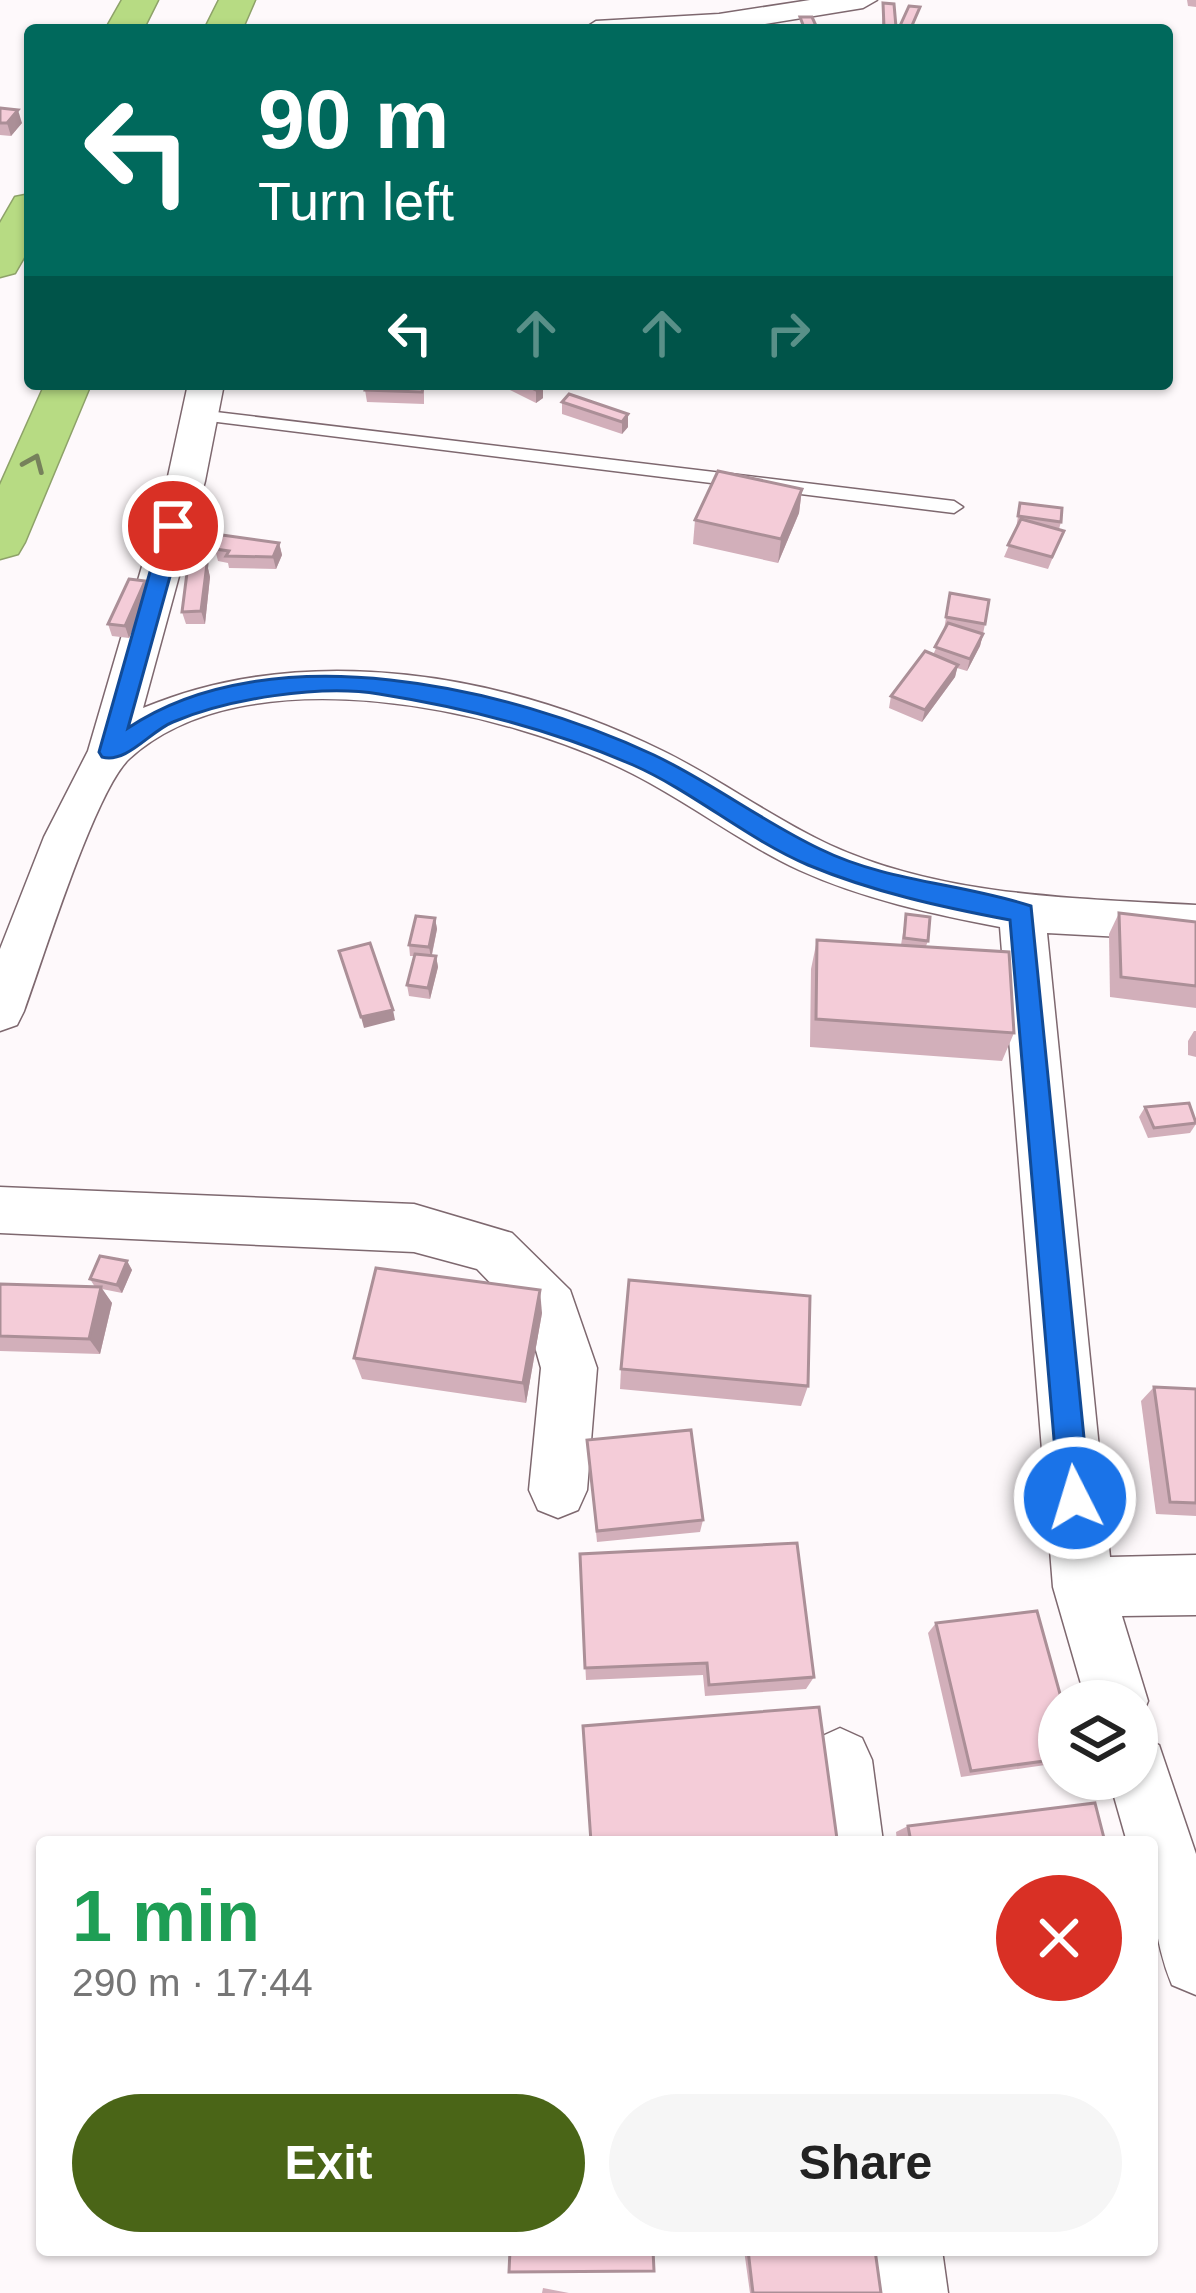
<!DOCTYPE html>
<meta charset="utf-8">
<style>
:root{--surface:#fff;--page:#f6f6f6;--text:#222;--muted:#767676;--accent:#4a6517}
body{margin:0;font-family:Arial,sans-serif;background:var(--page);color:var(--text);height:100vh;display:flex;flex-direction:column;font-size:45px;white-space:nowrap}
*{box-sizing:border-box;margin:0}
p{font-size:39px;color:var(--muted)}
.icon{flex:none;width:66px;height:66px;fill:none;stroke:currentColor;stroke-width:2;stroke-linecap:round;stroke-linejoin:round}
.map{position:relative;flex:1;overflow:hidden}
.panel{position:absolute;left:36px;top:1836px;width:1122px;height:420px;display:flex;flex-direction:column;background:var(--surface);border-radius:12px;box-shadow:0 3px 9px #0004}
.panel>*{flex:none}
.hud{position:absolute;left:24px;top:24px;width:1149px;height:366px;border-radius:12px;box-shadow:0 3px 9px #0004;background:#00695c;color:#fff;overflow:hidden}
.tools{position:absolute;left:1038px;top:1680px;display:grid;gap:24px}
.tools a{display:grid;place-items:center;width:120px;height:120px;border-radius:50%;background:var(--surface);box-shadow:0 3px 9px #0004;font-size:60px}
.pin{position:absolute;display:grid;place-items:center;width:102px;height:102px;color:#fff;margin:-51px;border:6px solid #fff;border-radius:50%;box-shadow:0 3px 12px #0007}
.me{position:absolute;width:132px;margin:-66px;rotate:355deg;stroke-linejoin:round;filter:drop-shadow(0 0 9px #0008)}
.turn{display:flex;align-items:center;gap:42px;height:252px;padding:0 36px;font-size:54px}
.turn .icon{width:156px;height:156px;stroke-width:2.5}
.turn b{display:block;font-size:84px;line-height:102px}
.lanes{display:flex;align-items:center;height:114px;padding:0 36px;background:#0003;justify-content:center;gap:60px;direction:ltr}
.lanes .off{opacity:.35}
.round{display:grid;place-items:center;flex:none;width:126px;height:126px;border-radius:63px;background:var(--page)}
.headline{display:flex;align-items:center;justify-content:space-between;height:204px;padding:0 36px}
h1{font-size:72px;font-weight:700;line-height:90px;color:#1e9e55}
.primary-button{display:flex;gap:24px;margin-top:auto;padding:24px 36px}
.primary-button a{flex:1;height:138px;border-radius:72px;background:var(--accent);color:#fff;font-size:48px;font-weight:700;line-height:138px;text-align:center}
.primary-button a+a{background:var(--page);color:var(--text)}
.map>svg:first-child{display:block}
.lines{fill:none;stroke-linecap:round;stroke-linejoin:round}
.lane-casing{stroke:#7e686f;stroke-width:3}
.street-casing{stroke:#7e686f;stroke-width:3}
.highway-casing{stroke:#8ea269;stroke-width:3}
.lane{fill:#fff;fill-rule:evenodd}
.street{fill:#fff;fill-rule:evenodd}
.highway{fill:#b7db83;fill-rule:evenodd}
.wall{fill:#d2afba}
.shaded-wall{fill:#ab8f97}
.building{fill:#f4ccd8;stroke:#ab8f97;stroke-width:3}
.oneway{stroke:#76815b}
.route{fill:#1a73e8;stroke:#114b97;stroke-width:3}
</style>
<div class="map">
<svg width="1196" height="2293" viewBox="0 0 1196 2293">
<rect width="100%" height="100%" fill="#fef9fb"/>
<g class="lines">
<defs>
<path id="lane" d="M199,410L954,501L963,507L954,513L193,419V411Z"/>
<g id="street">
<path d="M810,0H877L863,8L729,30H582L596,21L719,14Z"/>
<path d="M188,384H224L205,481L143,708C308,639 507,674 663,751C720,779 772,818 830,845C944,897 1073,898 1196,905V941L1047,933L1110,1557L1196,1555V1615L1122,1616L1148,1701L1139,1723L1137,1701H1086L1053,1587L1000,927C932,914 863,899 799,870C741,843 690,803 633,774C507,709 246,651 129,759C95,791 43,959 24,1011L17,1025L0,1031V949L44,837L88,751L167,481Z"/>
<path d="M0,1187L414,1204L512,1233L570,1290L597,1368L587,1490L578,1510L558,1518L538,1510L529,1490L541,1368L528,1322L477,1269L414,1252L0,1233Z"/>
<path d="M840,1728L862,1738L872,1760L883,1842H819L808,1760L818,1738Z"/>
<path d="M1137,1735L1159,1745L1196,1854V1995L1172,1985C1152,1936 1152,1894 1152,1842H1127L1109,1779H1137Z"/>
<path d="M868,2250H942L948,2293H874Z"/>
</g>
<g id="highway">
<path d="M122,0H158L143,30H105Z"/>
<path d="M219,0H255L242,30H204Z"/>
<path d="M30,194V247L15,273L0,277V223L15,197Z"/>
<path d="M45,384H91L25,542L18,554L0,559V485Z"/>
</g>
</defs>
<use href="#lane" class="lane-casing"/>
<use href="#street" class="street-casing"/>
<use href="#highway" class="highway-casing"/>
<use href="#lane" class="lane"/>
<use href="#street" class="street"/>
<use href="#highway" class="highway"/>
</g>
<g class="wall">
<path d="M1187,0H1196V7L1188,6Z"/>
<path d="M883,3L896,27V30H882Z"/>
<path d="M0,108L22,123L11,136L0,135Z"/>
<path d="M424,384V404L367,402L365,390Z"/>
<path d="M498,384H541L543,385V398L536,403Z"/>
<path d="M562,402L628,414V427L622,434L562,414Z"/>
<path d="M802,489L799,513L778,563L693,544L695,520Z"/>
<path d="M1020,503L1061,522L1059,529L1064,531L1048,569L1004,557L1016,529Z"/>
<path d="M279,543L282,555L276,569L229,568L228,563L218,561L215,549Z"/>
<path d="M207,564L210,577L205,624H186L182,612Z"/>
<path d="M149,593L129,638L112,636L108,624Z"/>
<path d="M950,593L985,624L983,634L980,646L967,671L957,668L955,677L922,722L889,708L891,696L933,655L944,630Z"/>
<path d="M1119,913L1196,922V1008L1110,997L1109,934Z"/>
<path d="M906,914L928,941L926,946L1014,1033L1002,1061L810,1047L811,969L817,940L901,945Z"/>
<path d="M435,918L437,929L432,955L436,956L438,967L430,999L409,996L407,985L415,956H410L409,945Z"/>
<path d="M1194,1031H1196V1057L1188,1055V1041Z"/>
<path d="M1145,1107L1196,1124L1190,1133L1148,1138L1139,1117Z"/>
<path d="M127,1261L132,1270L122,1293L102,1289L112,1303L100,1354L0,1351V1284L95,1287L90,1279Z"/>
<path d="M542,1313L526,1403L362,1379L354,1358Z"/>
<path d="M621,1369L808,1386L801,1406L620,1389Z"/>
<path d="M1154,1387L1196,1389V1516L1156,1514L1141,1401Z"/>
<path d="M587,1440L703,1520L700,1532L597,1542Z"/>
<path d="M580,1554L814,1677L806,1689L705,1696L703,1675L586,1680Z"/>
<path d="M936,1623L1059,1701V1763L961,1777L928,1633Z"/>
<path d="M908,1826L1105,1842H897L896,1832Z"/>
<path d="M744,2250H875L881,2293H750Z"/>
<path d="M543,2288L569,2293H542Z"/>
</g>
<g class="shaded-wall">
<path d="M18,110L22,123L11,136L7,123Z"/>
<path d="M543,385V398L536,403V390Z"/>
<path d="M628,414V427L622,434V422Z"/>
<path d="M802,489L799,513L778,563L781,539Z"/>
<path d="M279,543L282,555L276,569L273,557Z"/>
<path d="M207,564L210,577L205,624L201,611Z"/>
<path d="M145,581L149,593L129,638L125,626Z"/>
<path d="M983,634L980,646L967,671L970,659Z"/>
<path d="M958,665L955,677L922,722L925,710Z"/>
<path d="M435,918L437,929L431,958L429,947Z"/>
<path d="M436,956L438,967L430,999L428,988Z"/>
<path d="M393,1010L395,1020L364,1028L361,1017Z"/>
<path d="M127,1261L132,1270L122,1293L117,1285Z"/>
<path d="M101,1287L112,1303L100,1354L89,1339Z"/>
<path d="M540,1290L542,1313L526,1403L523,1383Z"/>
</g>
<g class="building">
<path d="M883,3L894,4L896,27H884Z"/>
<path d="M909,6L920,7L910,30L899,28Z"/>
<path d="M800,17H812L818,30H805Z"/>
<path d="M0,108L18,110L7,123H0Z"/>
<path d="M366,384H424L422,392L365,390Z"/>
<path d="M523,384H541L543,385L536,390Z"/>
<path d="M569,394L628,414L622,422L562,402Z"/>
<path d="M718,471L802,489L781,539L695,520Z"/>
<path d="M1020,503L1062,508L1061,522L1018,516Z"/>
<path d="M1021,519L1064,531L1052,557L1008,545Z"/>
<path d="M222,535L279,543L273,557L226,556L229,551L215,549Z"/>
<path d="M207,564L201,611L182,612L188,565Z"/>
<path d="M129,579L145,581L125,626L108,624Z"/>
<path d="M950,593L989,600L985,624L946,617Z"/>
<path d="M948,623L983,634L970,659L935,647Z"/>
<path d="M925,651L958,665L925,710L891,696Z"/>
<path d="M1119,913L1196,922V986L1121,977Z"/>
<path d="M906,914L930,917L928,941L904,938Z"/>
<path d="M416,916L435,918L429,947L409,945Z"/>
<path d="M817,940L1009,952L1014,1033L816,1019Z"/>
<path d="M370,943L393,1010L361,1017L339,951Z"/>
<path d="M415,954L436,956L428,988L407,985Z"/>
<path d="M1189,1103L1196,1123L1154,1128L1145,1107Z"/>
<path d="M100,1256L127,1261L117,1285L90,1279Z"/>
<path d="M376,1268L540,1290L523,1383L354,1358Z"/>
<path d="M629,1280L810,1296L808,1386L621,1369Z"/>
<path d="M0,1284L101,1287L89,1339L0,1336Z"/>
<path d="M1154,1387L1196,1389V1503L1170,1502Z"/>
<path d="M691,1430L703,1520L597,1531L587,1440Z"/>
<path d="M797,1543L814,1677L709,1685L707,1663L585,1668L580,1554Z"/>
<path d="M1037,1611L1062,1701H1059V1759L971,1771L936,1623Z"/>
<path d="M819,1707L837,1839L805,1842H591L583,1726Z"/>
<path d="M1095,1803L1105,1842H911L908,1826Z"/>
<path d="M510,2250H653L654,2271L509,2272Z"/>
<path d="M748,2250H875L881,2293H753Z"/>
</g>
<defs><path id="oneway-chevron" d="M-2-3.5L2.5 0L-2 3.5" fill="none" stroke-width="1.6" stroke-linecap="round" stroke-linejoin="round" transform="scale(3)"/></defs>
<use class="oneway" href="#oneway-chevron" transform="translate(34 463) rotate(-67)"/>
<path class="route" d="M173,519L184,526L128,728C271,632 509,687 654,755C711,782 763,822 820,849C887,882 961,883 1031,906L1090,1498L1086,1509L1075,1514L1064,1509L1059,1498L1010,920C941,907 873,892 808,865C747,839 694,792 633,765C550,729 468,708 379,694C320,684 228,699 173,722C150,731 127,764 102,757L99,752L163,526Z"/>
</svg>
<div class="tools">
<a><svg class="icon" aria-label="layers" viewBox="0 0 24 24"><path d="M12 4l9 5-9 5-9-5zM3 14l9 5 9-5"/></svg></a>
</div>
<div class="pin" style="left:173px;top:526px;background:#d93025"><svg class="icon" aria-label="arrive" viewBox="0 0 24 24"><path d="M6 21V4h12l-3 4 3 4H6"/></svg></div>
<svg class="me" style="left:1075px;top:1498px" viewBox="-20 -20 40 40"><circle r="17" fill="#1a73e8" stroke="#fff" stroke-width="3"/><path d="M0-11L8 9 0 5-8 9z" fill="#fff"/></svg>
<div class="hud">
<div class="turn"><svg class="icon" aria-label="left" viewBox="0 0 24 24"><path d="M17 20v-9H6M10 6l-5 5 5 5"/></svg><div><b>90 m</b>Turn left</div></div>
<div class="lanes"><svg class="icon" aria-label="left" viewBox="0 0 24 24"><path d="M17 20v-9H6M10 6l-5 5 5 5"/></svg><svg class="icon off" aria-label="ahead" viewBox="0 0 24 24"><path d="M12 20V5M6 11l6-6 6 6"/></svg><svg class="icon off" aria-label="ahead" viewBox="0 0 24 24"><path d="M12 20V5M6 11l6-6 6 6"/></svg><svg class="icon off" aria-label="right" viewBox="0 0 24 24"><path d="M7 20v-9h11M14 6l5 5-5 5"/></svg></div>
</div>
<section class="panel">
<div class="headline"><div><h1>1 min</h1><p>290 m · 17:44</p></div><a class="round" style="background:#d93025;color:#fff"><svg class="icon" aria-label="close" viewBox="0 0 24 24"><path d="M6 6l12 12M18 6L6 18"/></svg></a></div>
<div class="primary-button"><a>Exit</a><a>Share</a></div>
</section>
</div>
